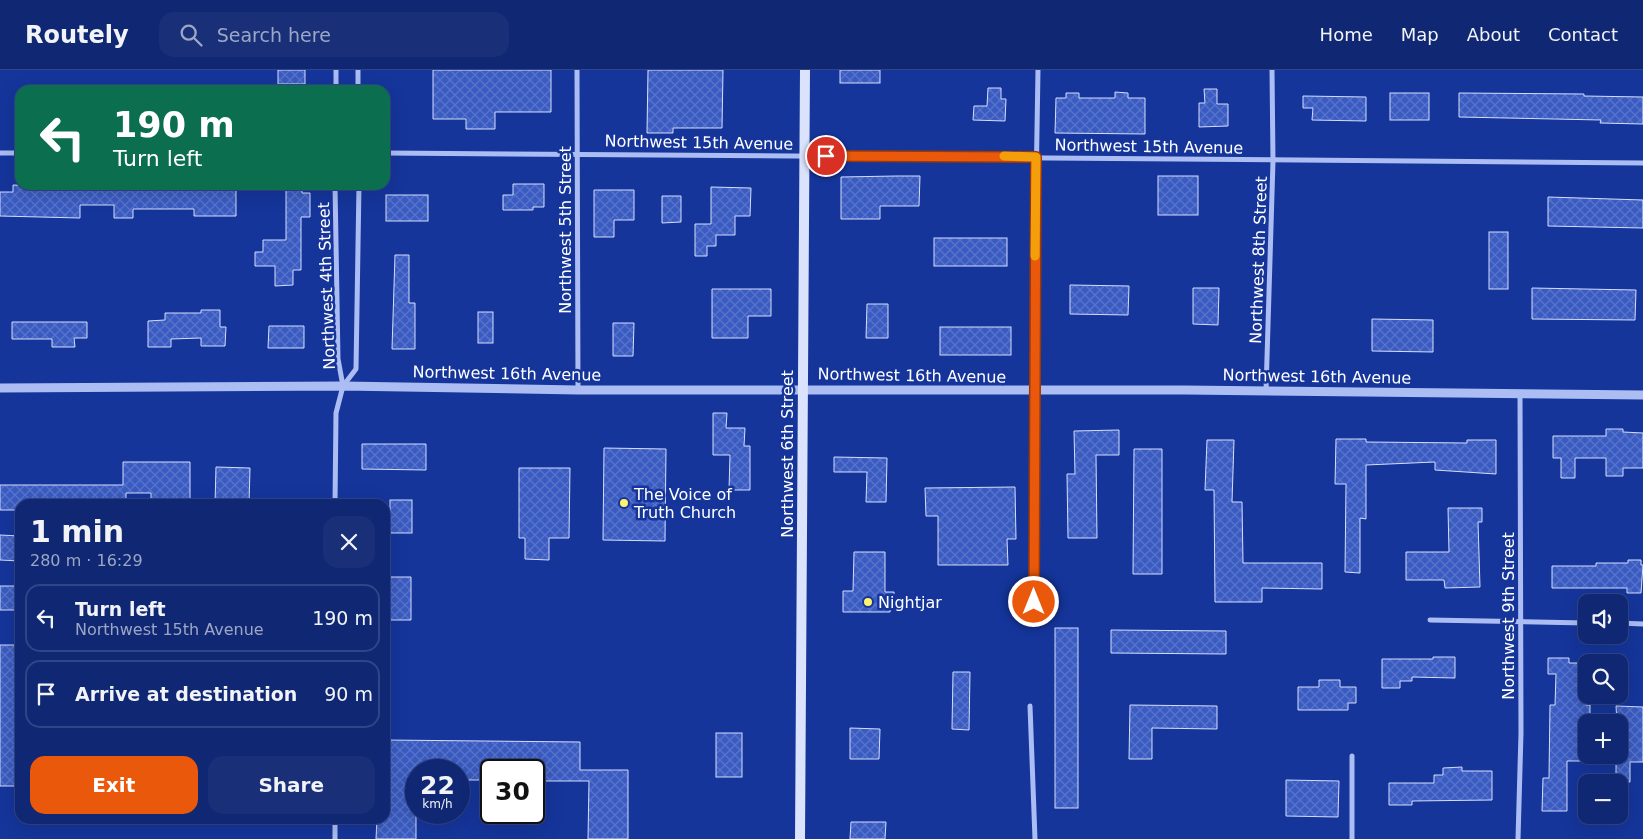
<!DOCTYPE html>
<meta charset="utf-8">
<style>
:root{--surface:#102874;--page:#193079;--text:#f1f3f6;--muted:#9ca6c5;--line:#304486;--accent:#ea580c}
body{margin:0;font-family:"DejaVu Sans",sans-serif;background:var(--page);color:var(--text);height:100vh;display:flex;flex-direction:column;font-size:19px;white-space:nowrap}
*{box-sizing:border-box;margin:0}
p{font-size:16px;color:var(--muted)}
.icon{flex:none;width:28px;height:28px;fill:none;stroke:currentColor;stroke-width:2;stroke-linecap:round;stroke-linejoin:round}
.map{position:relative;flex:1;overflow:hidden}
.drawer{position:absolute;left:15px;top:429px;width:375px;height:325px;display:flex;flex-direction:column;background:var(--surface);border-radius:15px;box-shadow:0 5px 20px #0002,0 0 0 1px var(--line)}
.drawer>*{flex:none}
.guide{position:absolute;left:15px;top:15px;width:375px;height:105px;border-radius:15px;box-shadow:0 5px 20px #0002,0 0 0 1px var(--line);background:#0b6e4f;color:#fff;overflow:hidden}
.controls{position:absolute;left:1578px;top:524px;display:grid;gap:10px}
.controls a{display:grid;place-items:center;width:50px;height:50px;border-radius:10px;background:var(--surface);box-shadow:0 5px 20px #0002,0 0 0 1px var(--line);font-size:25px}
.speed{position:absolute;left:405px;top:689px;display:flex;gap:10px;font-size:25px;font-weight:700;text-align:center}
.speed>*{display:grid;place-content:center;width:65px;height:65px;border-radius:50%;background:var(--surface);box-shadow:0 5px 20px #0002,0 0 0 1px var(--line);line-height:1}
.speed small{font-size:12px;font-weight:400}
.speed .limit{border:2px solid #111;border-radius:8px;background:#fff;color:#111}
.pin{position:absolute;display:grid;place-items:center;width:42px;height:42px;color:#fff;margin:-21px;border:2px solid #fff;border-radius:50%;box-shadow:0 1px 5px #0007}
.me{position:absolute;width:55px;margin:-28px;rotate:0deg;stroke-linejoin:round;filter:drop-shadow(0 0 4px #0008)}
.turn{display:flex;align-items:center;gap:18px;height:105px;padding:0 15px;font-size:22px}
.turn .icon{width:65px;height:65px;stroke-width:2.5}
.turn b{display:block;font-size:35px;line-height:42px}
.round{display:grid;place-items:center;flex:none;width:52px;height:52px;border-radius:15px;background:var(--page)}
.headline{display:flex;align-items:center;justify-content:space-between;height:85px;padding:0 15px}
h1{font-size:30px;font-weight:700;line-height:38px}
.action{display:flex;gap:10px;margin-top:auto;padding:10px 15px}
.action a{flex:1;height:58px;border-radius:15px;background:var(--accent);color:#fff;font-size:20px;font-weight:700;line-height:58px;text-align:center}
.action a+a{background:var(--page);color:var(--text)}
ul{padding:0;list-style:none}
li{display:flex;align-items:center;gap:15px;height:68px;margin:0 10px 8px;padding:0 5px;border:2px solid var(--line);border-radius:15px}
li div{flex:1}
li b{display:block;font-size:19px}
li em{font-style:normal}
header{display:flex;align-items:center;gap:30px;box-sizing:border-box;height:70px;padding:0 25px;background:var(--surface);border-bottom:1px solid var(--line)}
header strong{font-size:24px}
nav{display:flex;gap:28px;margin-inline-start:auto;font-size:18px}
.search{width:350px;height:45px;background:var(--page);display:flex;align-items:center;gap:12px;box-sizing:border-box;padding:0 18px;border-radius:15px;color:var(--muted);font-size:19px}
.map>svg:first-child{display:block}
.building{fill:url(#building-cross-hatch);stroke:#d3defd}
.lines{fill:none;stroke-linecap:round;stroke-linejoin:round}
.minor{stroke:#abbdf3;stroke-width:5}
.tertiary{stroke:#abbdf3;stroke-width:9}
.secondary{stroke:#dae2fc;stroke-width:10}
.route-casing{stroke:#983908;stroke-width:12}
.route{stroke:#ea580c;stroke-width:9}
.slow{stroke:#f59e0b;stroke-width:9}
.poi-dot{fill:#fff26d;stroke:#15359b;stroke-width:2}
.labels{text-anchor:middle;stroke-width:5;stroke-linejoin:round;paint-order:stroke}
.street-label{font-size:16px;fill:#fff;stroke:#15359b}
.poi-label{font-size:16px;fill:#fff;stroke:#15359b;text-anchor:start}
</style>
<header>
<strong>Routely</strong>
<div class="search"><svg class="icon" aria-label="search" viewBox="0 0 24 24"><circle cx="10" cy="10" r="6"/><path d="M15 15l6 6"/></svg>Search here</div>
<nav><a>Home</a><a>Map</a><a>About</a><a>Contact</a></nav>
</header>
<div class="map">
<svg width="1643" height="769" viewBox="0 0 1643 769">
<defs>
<pattern id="building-cross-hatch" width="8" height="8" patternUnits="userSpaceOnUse" patternTransform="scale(1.25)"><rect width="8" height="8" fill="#3a5bc1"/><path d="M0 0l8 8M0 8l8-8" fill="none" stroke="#5874ca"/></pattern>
</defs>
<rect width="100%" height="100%" fill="#15359b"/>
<g class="building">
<rect x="278" y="0" width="27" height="14"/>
<path d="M433,0H551V42H495V59H466V49H433Z"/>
<path d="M648,0H723L722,58H673V63H647Z"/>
<rect x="840" y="0" width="40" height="13"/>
<path d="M988,18H1001V29H1006L1005,51L973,50L974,36H987Z"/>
<path d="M1204,19H1217V34H1228V56L1199,57V33H1205Z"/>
<path d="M1115,22L1128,23V28H1145V64L1055,63L1056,28H1066V23H1079V28H1115Z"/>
<rect x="1390" y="23" width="39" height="27"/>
<path d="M1459,23L1584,24V26L1643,27V54L1600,53L1601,50L1459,47Z"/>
<path d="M1303,26L1366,27V51L1312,50L1313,38H1303Z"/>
<path d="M896,106H920L919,136H880V149H841V107Z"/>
<rect x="1158" y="106" width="40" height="39"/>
<path d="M513,114H544V137H533V140H503V125H513Z"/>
<path d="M13,115L78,117L210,115V120H236V146H194V139H133V148H114V135H80V148L0,146V122H13Z"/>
<path d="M289,115H302V123H310V147H301V200H293V215L275,216V196H255V182H263V170H286V118H289Z"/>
<path d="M711,117L751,118L750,146H735V165H716V176H707V186H695V154H711Z"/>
<path d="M594,120H634V150H614V167H594Z"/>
<rect x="386" y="125" width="42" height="26"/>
<path d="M662,126H681V152L662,153Z"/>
<path d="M1548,127L1643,130V158L1548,156Z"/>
<rect x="1489" y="162" width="19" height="57"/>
<rect x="934" y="168" width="73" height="28"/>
<path d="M395,185H409V233H415V279H392Z"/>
<path d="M1070,215L1129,216L1128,245L1070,244Z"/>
<path d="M1193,218H1219L1218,255L1193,254Z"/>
<path d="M1532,218L1636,220L1635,250L1532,249Z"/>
<path d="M712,219H771V246H748V268H712Z"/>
<path d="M867,234H888V268H866Z"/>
<path d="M201,240H220V257H226L225,276H201V268L171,269V277H148V251L165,250V243H201Z"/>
<rect x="478" y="242" width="15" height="31"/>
<path d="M1372,249L1433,250V282L1372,281Z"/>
<path d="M12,252H87V268H74L75,277H52V269H12Z"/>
<path d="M613,253H634L633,286H613Z"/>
<path d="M269,256H304V278H268Z"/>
<rect x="940" y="257" width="71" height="28"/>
<path d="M713,343H727L726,358H745L744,376H750V420H729L730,385H713Z"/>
<path d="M1606,359H1623V362L1643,363V398H1623V406H1606V388H1575V408H1561V388H1553V366H1606Z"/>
<path d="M1119,360V385H1096L1097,468H1068L1067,404H1075L1074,361Z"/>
<path d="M1336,369H1366V372L1467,373V370H1496V404L1435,400V392L1366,395V449L1360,448V503L1345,502L1346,414H1335Z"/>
<path d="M1207,370H1234L1232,432H1242L1243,493H1322V519L1262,518V532H1215L1214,420H1205Z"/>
<path d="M362,374H426V400L362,399Z"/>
<path d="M604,378L666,379L665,471L603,470Z"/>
<path d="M1134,379H1162V504H1133Z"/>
<path d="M834,387L887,388L886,432H866L867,402H834Z"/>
<path d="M123,392H190V434H151V423H126V434H20V440H0V415H123Z"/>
<path d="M216,397L250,398L249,434H215Z"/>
<path d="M519,398H570L569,468H549V490L525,489V468H519Z"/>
<path d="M1015,417L1016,469H1007L1008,495H938V446H926L925,418Z"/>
<rect x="390" y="430" width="22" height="33"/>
<path d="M1448,438H1482V452H1478L1480,517L1445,518L1444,510H1406V482H1449Z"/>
<path d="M0,465L20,466V491L0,490Z"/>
<path d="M854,482H885V522H894V535H891L890,542H843V521H853Z"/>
<path d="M1628,490H1641V495H1643L1641,523H1627V518H1552V496H1596V493H1628Z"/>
<path d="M389,507H411V550H385V531H389Z"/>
<rect x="0" y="516" width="20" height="24"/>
<rect x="1055" y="558" width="23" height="180"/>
<path d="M1111,560L1226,561V584L1111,583Z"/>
<rect x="0" y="575" width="20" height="141"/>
<path d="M1433,587H1455V608L1412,607V611H1400V618H1382V589H1433Z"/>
<path d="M1548,588H1569V593H1586V635H1590V652H1586V691H1567V741H1542L1543,708H1549L1550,635H1555L1556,604H1548Z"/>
<path d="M953,602H970L969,660L952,659Z"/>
<path d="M1319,610H1340V617H1356V633H1348V640H1298V617H1319Z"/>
<path d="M1130,635L1217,636V659L1152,658V689H1129Z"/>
<path d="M1616,636L1643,637V692H1630V712H1616V685H1619Z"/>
<path d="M850,658L880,659L879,689H850Z"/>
<rect x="716" y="663" width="26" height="44"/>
<path d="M385,670L580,672V700H628V769H588L589,711H534V700H491V710H459V700H416V769H376L377,749H385Z"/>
<path d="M1462,697V701H1492V730L1412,731V735H1389V713H1434V705H1443V698Z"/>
<path d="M1286,710L1339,711L1338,747L1286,746Z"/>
<path d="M851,752H886L885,769H850Z"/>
</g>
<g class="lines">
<g class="minor">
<path d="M358,0V20"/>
<path d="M577,0L578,320"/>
<path d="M336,20V0"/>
<path d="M0,83H20"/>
<path d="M385,83C804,84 1224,91 1643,93"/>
<path d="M335,115L338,289L343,316"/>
<path d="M1266,321L1273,91L1272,0"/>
<path d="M335,434L336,343L343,316L356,299L359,115"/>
<path d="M1034,532L1033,303L1038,0"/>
<path d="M1430,550L1586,553"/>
<path d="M1619,553L1643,554"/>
<path d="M1030,636L1035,769"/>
<path d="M1352,686V769"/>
<path d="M335,769V749"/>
<path d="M1518,769L1521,663L1520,323"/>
</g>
<path class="tertiary" d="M0,318L343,316L578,320H1184L1643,325"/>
<path class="secondary" d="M800,769L805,0"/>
</g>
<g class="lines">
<defs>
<path id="route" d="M826,86L1036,87L1034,532"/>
</defs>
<use href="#route" class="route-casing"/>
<use href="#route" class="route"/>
<path class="slow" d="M1004,86L1036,87L1035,186"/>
</g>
<g class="poi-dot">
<circle cx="624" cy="433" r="5"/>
<circle cx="868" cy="532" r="5"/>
</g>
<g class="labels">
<g class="street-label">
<text transform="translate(699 72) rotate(1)" y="6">Northwest 15th Avenue</text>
<text transform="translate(1149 76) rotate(1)" y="6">Northwest 15th Avenue</text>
<text transform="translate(565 160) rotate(-90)" y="6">Northwest 5th Street</text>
<text transform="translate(1258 190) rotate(-88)" y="6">Northwest 8th Street</text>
<text transform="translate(326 216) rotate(-92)" y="6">Northwest 4th Street</text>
<text transform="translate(507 303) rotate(1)" y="6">Northwest 16th Avenue</text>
<text transform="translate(912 305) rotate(1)" y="6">Northwest 16th Avenue</text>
<text transform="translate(1317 306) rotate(1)" y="6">Northwest 16th Avenue</text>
<text transform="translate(787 384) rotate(-90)" y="6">Northwest 6th Street</text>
<text transform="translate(1508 546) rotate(-90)" y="6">Northwest 9th Street</text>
</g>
<g class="poi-label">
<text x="634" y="430">The Voice of<tspan x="634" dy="18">Truth Church</tspan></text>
<text x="878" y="538">Nightjar</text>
</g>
</g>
</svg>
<div class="controls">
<a><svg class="icon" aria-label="sound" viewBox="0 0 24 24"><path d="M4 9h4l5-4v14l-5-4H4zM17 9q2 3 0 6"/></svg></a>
<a><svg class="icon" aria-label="search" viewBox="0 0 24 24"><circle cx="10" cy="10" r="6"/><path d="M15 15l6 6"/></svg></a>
<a>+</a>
<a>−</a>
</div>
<div class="speed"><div>22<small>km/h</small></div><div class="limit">30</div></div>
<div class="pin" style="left:826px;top:86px;background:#d93025"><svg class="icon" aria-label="arrive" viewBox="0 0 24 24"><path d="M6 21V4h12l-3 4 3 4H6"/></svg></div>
<svg class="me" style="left:1034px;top:532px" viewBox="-20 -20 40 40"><circle r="17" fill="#ea580c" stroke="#fff" stroke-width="3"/><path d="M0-11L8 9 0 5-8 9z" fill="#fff"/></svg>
<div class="guide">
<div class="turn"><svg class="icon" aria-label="left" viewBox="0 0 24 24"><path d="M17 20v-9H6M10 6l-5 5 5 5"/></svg><div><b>190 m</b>Turn left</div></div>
</div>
<section class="drawer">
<div class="headline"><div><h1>1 min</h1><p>280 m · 16:29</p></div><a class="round"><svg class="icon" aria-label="close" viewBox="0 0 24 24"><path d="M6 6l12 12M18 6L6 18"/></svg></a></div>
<ul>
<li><svg class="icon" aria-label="left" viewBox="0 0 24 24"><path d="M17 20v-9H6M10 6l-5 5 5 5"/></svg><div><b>Turn left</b><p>Northwest 15th Avenue</p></div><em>190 m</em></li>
<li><svg class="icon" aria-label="arrive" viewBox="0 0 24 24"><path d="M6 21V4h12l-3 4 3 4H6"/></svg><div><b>Arrive at destination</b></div><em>90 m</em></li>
</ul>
<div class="action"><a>Exit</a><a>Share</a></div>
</section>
</div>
